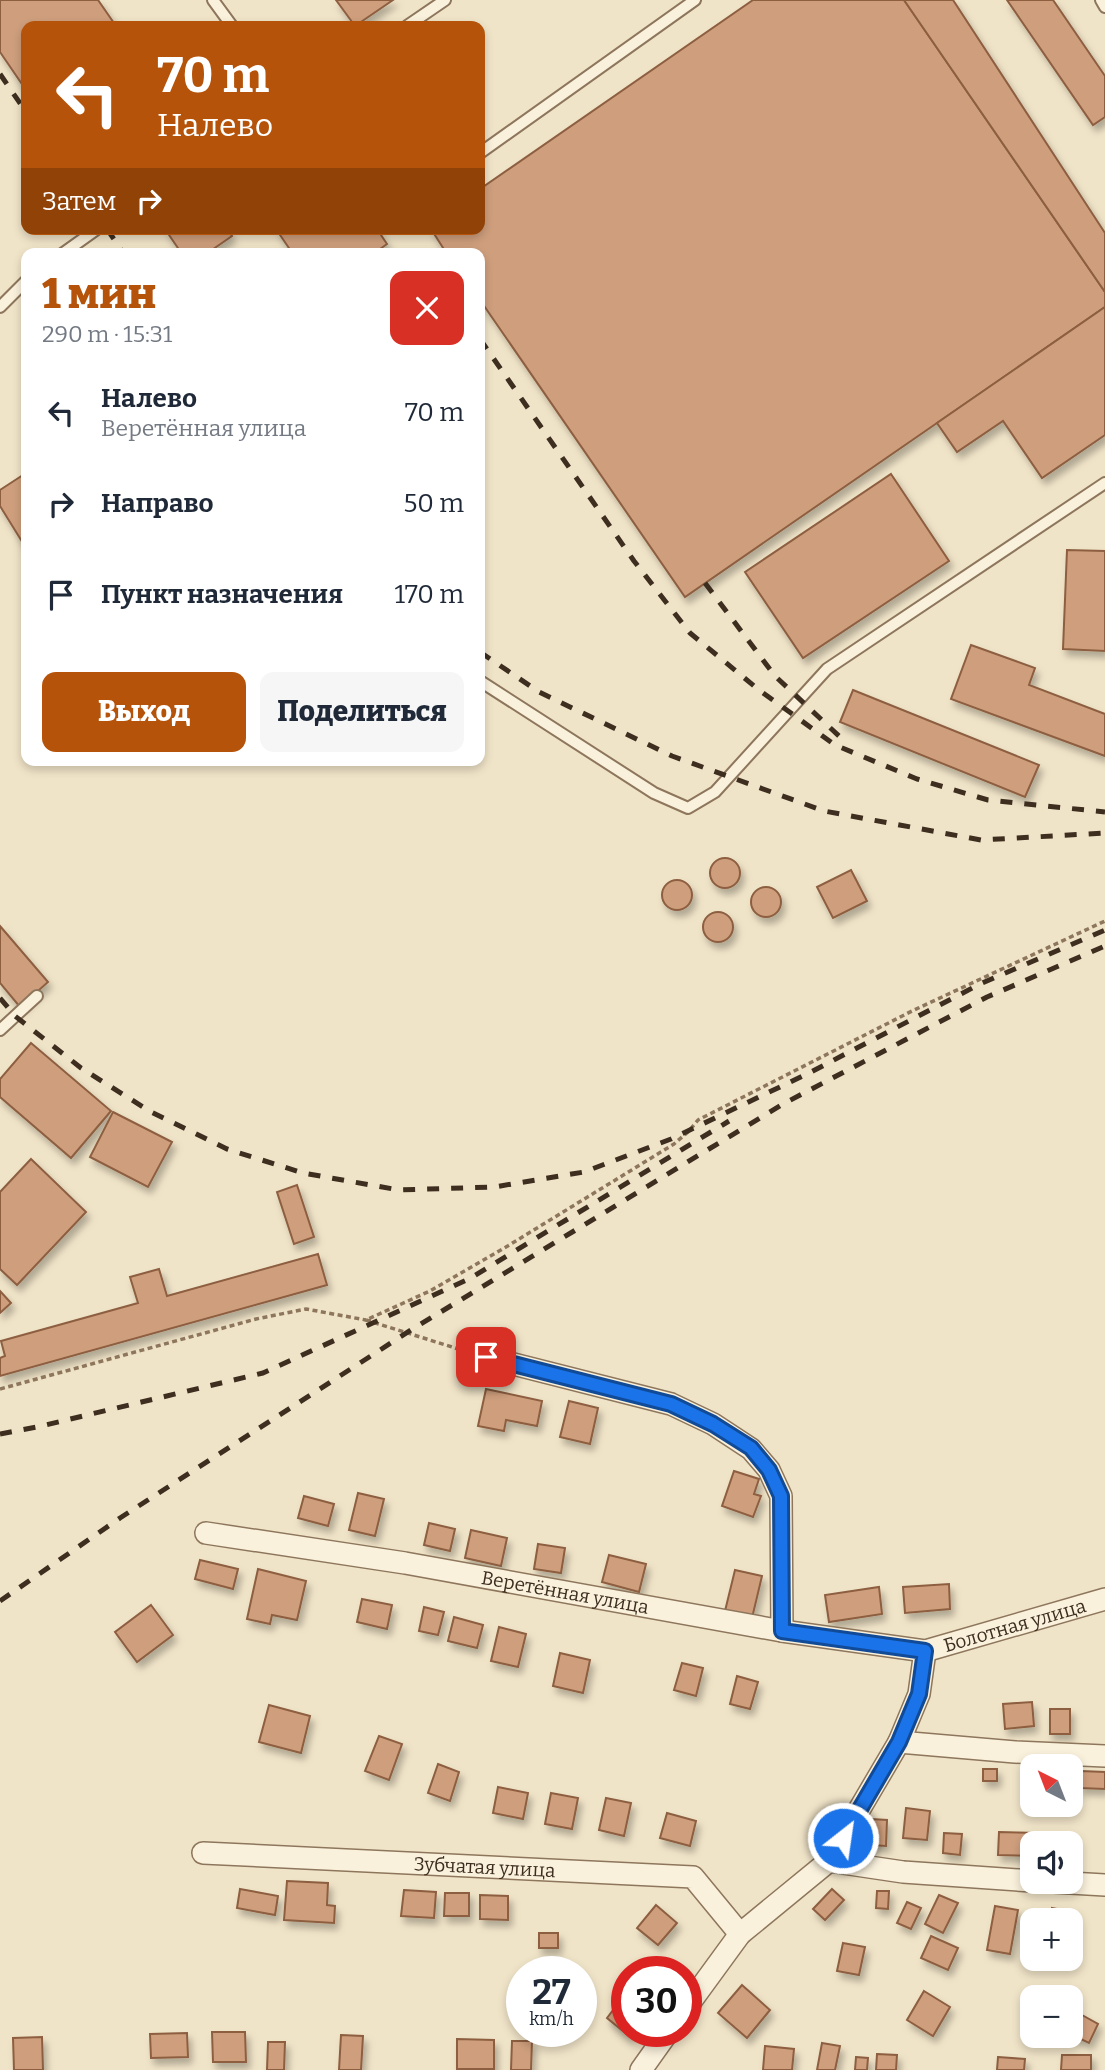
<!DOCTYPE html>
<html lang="ru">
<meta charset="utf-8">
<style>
:root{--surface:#fff;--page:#f6f6f7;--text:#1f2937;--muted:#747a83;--accent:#b45309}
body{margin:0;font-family:Bitter,serif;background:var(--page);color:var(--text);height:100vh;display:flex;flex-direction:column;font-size:26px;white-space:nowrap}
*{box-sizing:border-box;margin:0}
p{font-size:23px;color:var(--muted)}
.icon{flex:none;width:38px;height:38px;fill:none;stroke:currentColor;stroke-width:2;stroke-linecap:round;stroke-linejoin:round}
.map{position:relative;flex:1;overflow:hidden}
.drawer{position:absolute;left:21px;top:248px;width:464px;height:518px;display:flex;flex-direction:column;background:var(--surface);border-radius:14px;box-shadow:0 4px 10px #0003}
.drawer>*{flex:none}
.hud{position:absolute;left:21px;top:21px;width:464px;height:214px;border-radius:14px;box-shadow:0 4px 10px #0003;background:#b45309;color:#fff;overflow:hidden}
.needle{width:46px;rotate:318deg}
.tools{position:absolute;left:1020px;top:1754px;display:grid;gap:14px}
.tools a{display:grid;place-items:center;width:63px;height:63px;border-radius:14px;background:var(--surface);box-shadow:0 4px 10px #0003;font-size:35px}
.speed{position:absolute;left:506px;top:1956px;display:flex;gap:14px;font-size:35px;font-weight:700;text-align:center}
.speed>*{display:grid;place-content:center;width:91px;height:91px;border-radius:50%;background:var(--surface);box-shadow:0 4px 10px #0003;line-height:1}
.speed small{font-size:18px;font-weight:400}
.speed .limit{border:10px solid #d22;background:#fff;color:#111}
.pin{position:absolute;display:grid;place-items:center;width:60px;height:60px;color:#fff;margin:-30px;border-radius:14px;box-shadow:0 4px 10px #0006}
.me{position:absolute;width:77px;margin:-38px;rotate:30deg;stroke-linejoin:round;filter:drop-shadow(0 0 5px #0008)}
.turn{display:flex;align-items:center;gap:24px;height:147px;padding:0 21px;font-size:32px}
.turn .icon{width:91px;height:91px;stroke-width:2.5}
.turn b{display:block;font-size:49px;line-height:60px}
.then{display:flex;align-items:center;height:66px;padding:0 21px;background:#0003;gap:14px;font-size:26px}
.round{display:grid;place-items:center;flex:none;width:74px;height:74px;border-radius:14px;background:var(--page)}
.head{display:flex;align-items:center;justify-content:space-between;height:119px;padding:0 21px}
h1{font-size:42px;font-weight:800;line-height:52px;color:var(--accent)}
.cta{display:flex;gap:14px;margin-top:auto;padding:14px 21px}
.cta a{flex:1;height:80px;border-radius:14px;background:var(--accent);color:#fff;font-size:28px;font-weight:800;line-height:80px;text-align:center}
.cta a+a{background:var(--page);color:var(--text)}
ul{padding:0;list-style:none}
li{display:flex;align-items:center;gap:21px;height:91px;padding:0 21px}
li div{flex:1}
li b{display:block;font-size:26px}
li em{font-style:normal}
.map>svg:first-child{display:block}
.building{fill:#cf9f7d;stroke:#8d5f41;stroke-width:2;filter:url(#shadow)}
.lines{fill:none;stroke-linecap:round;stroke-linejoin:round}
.lane-casing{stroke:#8d765c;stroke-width:14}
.street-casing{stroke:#8d765c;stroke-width:24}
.path{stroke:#8d765c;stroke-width:3.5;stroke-dasharray:5 3.5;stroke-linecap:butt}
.lane{stroke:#faf1dc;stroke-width:10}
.street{stroke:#faf1dc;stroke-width:21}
.rail{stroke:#3d2e20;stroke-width:5;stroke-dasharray:12 12;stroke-linecap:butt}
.route-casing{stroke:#114b97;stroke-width:18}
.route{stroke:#1a73e8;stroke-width:12}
.labels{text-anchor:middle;stroke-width:5;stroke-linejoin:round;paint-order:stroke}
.street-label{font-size:19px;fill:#3d2e20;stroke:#f7eed8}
</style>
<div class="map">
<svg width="1105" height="2070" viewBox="0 0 1105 2070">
<defs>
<filter id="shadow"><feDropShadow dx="3.5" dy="6" stdDeviation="3.5" flood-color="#0004"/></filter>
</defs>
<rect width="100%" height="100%" fill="#f0e4c8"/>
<g class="building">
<path d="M0,0H98L116,26H26V90L0,52Z"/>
<path d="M336,0H393L355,26Z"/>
<path d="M753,0H904L1105,292V307L685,597L480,300V254H447L431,229H480V189Z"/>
<path d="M904,0H953L1105,233V292Z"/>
<path d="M1007,0H1053L1105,76V117L1093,125Z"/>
<path d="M165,229H227L232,236L206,254H182Z"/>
<path d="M276,229H377L387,244L373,254H293Z"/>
<path d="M1105,307V435L1042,478L1003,421L957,452L937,423Z"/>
<path d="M26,473V548L0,506V490Z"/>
<path d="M891,474L949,561L803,658L745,572Z"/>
<path d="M1067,550L1105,551V651L1063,649Z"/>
<path d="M971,645L1035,668L1029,685L1105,714V756L951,699Z"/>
<path d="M853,690L1039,765L1025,797L840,722Z"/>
<circle cx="725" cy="873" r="15"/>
<path d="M851,870L867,901L833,918L817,887Z"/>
<circle cx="677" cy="895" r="15"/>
<circle cx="766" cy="902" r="15"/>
<circle cx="718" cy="927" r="15"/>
<path d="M0,926L48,982L20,1007L0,983Z"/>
<path d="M31,1043L111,1111L71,1158L0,1097V1079Z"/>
<path d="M113,1112L172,1142L148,1187L90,1157Z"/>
<path d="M31,1159L86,1212L17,1285L0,1269V1192Z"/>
<path d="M297,1185L314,1237L294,1244L277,1192Z"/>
<path d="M318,1254L327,1285L0,1376V1358L5,1356L1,1341L138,1303L130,1277L159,1269L167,1296Z"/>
<path d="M0,1291L11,1303L0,1313Z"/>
<path d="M486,1389L542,1401L537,1426L506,1420L504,1431L478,1426Z"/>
<path d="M569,1401L598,1408L590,1444L560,1437Z"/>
<path d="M734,1471L759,1479L754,1494L761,1496L753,1517L722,1506Z"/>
<path d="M358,1493L384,1499L375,1536L349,1530Z"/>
<path d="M304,1496L334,1504L328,1526L298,1518Z"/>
<path d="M429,1523L455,1529L450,1551L424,1545Z"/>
<path d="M471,1530L507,1538L501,1566L465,1558Z"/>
<path d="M538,1544L565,1548L561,1573L534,1569Z"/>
<path d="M609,1555L646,1564L639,1592L602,1582Z"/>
<path d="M200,1560L238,1569L233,1589L195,1579Z"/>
<path d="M258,1569L306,1581L297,1620L272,1615L270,1624L247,1619Z"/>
<path d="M735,1570L762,1576L752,1618L725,1611Z"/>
<path d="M949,1584L950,1609L905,1613L903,1587Z"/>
<path d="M879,1587L882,1614L829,1622L825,1595Z"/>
<path d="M362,1599L392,1605L387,1629L357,1622Z"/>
<path d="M151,1605L173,1635L137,1662L115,1632Z"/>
<path d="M424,1607L444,1612L438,1635L419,1631Z"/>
<path d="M454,1617L483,1625L477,1648L448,1641Z"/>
<path d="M499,1627L526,1634L518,1667L491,1661Z"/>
<path d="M560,1653L590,1660L583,1693L553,1686Z"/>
<path d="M682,1663L703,1668L696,1696L674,1690Z"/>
<path d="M737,1676L758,1682L750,1709L730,1704Z"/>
<path d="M1032,1702L1034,1726L1005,1729L1003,1704Z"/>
<path d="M269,1705L310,1716L301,1753L259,1742Z"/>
<rect x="1050" y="1709" width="20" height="25"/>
<path d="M379,1736L402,1744L389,1780L365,1771Z"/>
<path d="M438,1764L459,1772L450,1801L428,1793Z"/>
<rect x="983" y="1769" width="14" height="12"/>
<path d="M1081,1771L1105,1772V1789L1080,1788Z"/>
<path d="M498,1787L528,1793L523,1819L493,1813Z"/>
<path d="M551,1793L578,1798L572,1829L545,1824Z"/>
<path d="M606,1798L631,1803L624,1836L599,1830Z"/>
<path d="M906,1808L930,1811L927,1840L903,1838Z"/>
<path d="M667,1813L696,1821L690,1846L660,1838Z"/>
<path d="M871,1819L887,1820L886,1846L870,1845Z"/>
<path d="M999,1832L1036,1833L1035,1843H1032V1856L998,1855Z"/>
<path d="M944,1833L962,1834L960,1855L943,1853Z"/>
<path d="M287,1881L328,1883L327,1905L335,1906L334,1923L284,1920Z"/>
<path d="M240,1889L278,1896L275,1915L237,1908Z"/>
<path d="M832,1889L844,1900L825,1920L813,1909Z"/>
<path d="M404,1890L436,1892L434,1918L401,1916Z"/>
<path d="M877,1891H889L888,1909L876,1908Z"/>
<path d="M445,1893H469V1916H444Z"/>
<path d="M480,1895L508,1896V1920L480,1919Z"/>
<path d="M939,1895L958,1903L943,1933L925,1924Z"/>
<path d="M907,1902L921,1908L911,1929L897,1923Z"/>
<path d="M656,1905L677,1923L658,1945L637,1928Z"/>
<path d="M995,1906L1018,1910L1010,1954L987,1950Z"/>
<path d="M1052,1908L1072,1912L1070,1920H1050Z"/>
<rect x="539" y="1933" width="19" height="15"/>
<path d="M931,1936L958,1948L948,1970L921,1958Z"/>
<path d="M843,1943L865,1947L859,1975L837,1971Z"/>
<path d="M742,1985L770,2010L747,2038L718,2013Z"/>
<path d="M924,1991L950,2007L933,2036L907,2020Z"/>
<path d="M626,1993V2032H632L629,2036L607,2018Z"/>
<path d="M1082,2015L1098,2024L1089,2043L1072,2035Z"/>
<path d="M212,2032H245L246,2062H213Z"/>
<path d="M187,2033L188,2057L151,2058L150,2034Z"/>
<path d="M341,2035L363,2036L361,2070H339Z"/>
<path d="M42,2037L43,2070H14L13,2038Z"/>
<path d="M457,2039L494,2040V2069H457Z"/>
<path d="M512,2041H532L531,2070H511Z"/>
<path d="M268,2042H285L284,2070H267Z"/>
<path d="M822,2043L840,2046L835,2070H817Z"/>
<path d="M765,2046L794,2049L792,2070H763Z"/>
<path d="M877,2054L897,2055L896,2070H876Z"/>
<path d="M1062,2055H1091V2070H1061Z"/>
<path d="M856,2057L868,2058L867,2070H855Z"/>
<path d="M998,2057L1025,2059L1024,2070H997Z"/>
</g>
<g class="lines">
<defs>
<g id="lane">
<path d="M213,0L232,26"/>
<path d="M1101,0L1105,7"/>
<path d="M407,26L445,0"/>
<path d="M480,153L695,0"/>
<path d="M62,254L97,229"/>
<path d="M0,307L26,281"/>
<path d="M480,681L654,793L688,808L715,792L827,669L1105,483"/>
<path d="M0,1030L37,996"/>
</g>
<g id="street">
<path d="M486,1357L671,1404L713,1424L751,1449L769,1470L781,1496L782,1631"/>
<path id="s1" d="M206,1533L405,1563L782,1631L925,1651L1105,1599"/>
<path d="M899,1742L1015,1752L1105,1756"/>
<path id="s2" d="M203,1853L693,1877L740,1934"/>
<path d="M829,1861L903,1872L1032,1881"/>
<path d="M1036,1881L1105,1885"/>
<path d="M686,2008L740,1934L829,1861L899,1742L919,1694L925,1651"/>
<path d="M641,2070L668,2032"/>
</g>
</defs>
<use href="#lane" class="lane-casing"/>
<use href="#street" class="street-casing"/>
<g class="path">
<path d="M468,1352L366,1320L430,1291L506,1247L674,1144L689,1131L698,1120L912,1011L1105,921"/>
<path d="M0,1389L256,1319L306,1309L366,1320"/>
</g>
<use href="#lane" class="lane"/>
<use href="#street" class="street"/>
<g class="rail">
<path d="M0,74L26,112"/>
<path d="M107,229L124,254"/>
<path d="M480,339L634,561L690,633L759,690L835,745L917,779L988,800L1105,812"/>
<path d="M705,583L775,676L840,737L849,742"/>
<path d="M480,652L539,692L672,756L824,811L981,840L1105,833"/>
<path d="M0,998L15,1016L81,1068L151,1112L227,1149L303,1173L399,1190L494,1187L584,1172L671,1139L807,1074L980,984L1105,930"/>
<path d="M0,1434L37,1427L263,1373L469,1279L729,1121"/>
<path d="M0,1601L120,1518L411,1330L783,1104L987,997L1105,946"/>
</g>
</g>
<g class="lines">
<defs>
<path id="route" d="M486,1357L671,1404L713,1424L751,1448L769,1470L781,1496L782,1631L925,1651L919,1694L899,1742L843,1838"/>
</defs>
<use href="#route" class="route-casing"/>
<use href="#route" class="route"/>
</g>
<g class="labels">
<g class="street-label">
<text dy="7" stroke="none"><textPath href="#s1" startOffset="364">Веретённая улица</textPath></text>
<text dy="7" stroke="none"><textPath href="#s1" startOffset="822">Болотная улица</textPath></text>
<text dy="7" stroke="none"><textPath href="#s2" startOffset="282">Зубчатая улица</textPath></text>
</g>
</g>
</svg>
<div class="tools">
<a><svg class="needle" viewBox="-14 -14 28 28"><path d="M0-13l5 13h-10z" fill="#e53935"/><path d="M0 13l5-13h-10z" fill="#747a83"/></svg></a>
<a><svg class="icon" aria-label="sound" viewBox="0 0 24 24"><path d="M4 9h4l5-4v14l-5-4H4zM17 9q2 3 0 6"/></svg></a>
<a>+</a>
<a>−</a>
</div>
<div class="speed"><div>27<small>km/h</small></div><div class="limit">30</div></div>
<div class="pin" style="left:486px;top:1357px;background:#d93025"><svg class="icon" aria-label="arrive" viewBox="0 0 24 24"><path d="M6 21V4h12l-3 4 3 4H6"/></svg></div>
<svg class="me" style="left:843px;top:1838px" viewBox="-20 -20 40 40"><circle r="17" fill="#1a73e8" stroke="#fff" stroke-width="3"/><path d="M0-11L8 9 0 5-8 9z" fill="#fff"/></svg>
<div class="hud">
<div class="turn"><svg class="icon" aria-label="left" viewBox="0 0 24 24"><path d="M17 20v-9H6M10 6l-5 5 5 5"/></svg><div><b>70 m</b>Налево</div></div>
<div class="then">Затем<svg class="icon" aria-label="right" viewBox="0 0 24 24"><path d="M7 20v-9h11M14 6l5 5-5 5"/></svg></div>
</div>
<section class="drawer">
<div class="head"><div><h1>1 мин</h1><p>290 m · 15:31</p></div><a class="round" style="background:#d93025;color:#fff"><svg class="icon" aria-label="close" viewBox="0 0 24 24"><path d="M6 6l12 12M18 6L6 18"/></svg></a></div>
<ul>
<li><svg class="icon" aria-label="left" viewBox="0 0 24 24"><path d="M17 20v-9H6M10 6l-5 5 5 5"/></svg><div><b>Налево</b><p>Веретённая улица</p></div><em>70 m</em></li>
<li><svg class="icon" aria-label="right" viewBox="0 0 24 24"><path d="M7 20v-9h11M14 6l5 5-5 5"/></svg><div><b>Направо</b></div><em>50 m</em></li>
<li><svg class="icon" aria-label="arrive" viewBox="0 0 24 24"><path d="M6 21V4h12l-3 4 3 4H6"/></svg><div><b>Пункт назначения</b></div><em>170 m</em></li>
</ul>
<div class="cta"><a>Выход</a><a>Поделиться</a></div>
</section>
</div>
